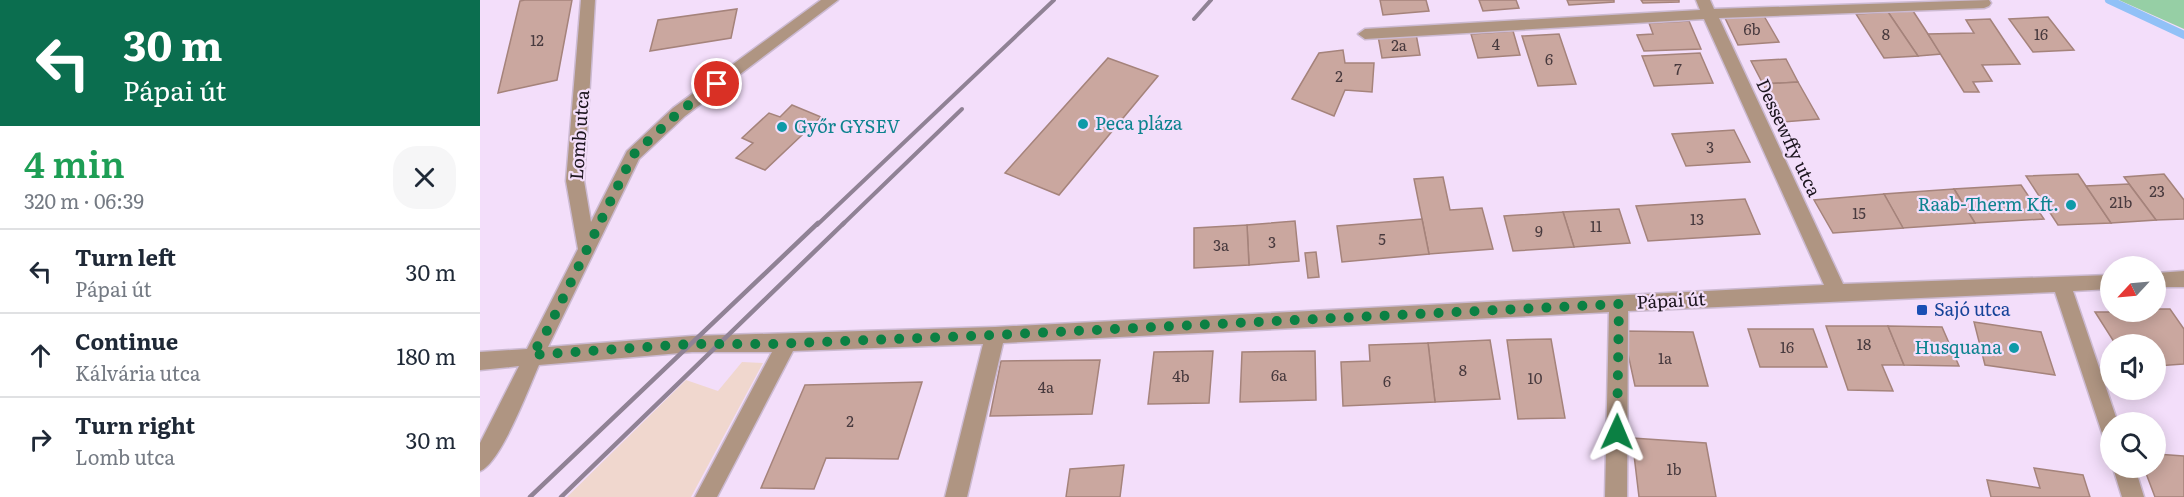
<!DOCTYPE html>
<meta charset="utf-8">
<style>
:root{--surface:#fff;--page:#f6f6f7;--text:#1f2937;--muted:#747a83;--line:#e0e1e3}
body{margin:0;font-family:Literata,serif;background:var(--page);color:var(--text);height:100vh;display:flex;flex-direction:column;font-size:22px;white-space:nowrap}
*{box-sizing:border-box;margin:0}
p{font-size:20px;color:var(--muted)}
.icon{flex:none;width:33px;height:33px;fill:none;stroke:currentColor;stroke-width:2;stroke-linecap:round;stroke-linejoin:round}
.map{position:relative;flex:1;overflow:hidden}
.drawer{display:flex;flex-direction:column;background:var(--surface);width:480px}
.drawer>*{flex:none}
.hud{background:#0b6e4f;color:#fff;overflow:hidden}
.needle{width:39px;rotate:244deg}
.fabs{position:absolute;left:1620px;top:256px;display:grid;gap:12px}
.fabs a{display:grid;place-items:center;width:66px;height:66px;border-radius:50%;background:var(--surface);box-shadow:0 3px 15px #0003;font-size:30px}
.pin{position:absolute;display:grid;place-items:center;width:51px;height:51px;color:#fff;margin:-26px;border:3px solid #fff;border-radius:50%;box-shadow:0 2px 6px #0007}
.me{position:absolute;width:66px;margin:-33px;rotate:1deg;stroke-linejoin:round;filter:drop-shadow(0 0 4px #0008)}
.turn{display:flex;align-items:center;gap:21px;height:126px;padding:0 24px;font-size:27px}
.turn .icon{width:78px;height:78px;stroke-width:2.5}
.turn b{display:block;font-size:42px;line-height:51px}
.round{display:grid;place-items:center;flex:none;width:63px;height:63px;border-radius:24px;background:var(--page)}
.head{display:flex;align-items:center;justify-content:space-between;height:102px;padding:0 24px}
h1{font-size:36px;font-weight:600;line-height:45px;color:#1e9e55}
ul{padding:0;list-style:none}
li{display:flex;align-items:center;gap:18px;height:84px;padding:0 24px;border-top:2px solid var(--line)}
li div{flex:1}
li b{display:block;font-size:22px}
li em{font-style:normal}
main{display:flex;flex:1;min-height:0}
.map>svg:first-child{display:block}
.industrial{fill:#f0d7ce}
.green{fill:#96cfa5}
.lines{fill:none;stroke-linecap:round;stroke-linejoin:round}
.stream{stroke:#91c1f7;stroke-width:8}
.building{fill:#caa79f;stroke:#a5837b;stroke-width:1.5}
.minor-casing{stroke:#ccbad2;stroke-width:3}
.minor{fill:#af9582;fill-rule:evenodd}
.rail-far1{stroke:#908295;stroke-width:4}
.rail{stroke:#908295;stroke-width:4.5}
.route{stroke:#0b8043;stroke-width:10;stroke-dasharray:0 18}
.culture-dot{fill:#0f9aa8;stroke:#f3defa;stroke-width:2}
.transit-dot{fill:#1a4fb4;stroke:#f3defa;stroke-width:2}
.labels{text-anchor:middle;stroke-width:4.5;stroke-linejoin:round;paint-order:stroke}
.number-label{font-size:15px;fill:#483a3e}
.culture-label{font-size:18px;fill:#0d838f;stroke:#f3defa;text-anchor:start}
.street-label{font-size:18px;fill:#1c151e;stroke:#f3defa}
.transit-label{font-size:18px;fill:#164399;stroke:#f3defa;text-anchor:start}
</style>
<main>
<section class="drawer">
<div class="hud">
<div class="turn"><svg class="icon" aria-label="left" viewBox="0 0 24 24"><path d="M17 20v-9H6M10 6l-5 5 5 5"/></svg><div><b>30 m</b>Pápai út</div></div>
</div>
<div class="head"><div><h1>4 min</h1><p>320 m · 06:39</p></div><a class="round"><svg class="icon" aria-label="close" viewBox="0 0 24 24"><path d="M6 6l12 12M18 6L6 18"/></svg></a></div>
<ul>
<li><svg class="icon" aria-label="left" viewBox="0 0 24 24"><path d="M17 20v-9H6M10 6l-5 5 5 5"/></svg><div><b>Turn left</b><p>Pápai út</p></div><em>30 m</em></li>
<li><svg class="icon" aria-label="ahead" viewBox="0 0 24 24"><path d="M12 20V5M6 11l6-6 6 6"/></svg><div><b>Continue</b><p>Kálvária utca</p></div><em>180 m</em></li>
<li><svg class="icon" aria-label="right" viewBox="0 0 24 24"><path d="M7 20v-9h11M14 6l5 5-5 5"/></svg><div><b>Turn right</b><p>Lomb utca</p></div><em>30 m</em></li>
</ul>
</section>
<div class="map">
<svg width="1704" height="497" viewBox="0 0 1704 497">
<rect width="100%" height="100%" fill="#f3defa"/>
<path class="industrial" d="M262,362L283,363L211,497H87L206,380L238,391Z"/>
<path class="green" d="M1639,0H1704V29L1641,1Z"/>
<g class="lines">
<path class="stream" d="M1629,0L1704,35"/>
</g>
<g class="building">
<path d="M45,0H92L77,80L18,93L40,1Z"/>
<path d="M900,0H946L949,11L903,15Z"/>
<path d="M999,0H1036L1039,8L1003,11Z"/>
<path d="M1087,0H1134V2L1089,5Z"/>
<path d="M1161,0H1199V2L1163,3Z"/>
<path d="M257,9L251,38L170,51L178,20Z"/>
<path d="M1433,11L1448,34L1461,54L1438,56L1408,12Z"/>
<path d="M1408,12L1438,56L1404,58L1376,14Z"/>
<path d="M1284,16L1299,42L1258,45L1245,18Z"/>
<path d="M1568,17L1594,50L1553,52L1529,19Z"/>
<path d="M1510,19L1540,64L1502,65L1512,81L1493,82L1499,92H1484L1448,34L1494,33L1486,20Z"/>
<path d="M1209,21L1221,49L1164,51L1157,35L1173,34L1169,23Z"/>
<path d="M1033,31L1040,55L998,58L991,34Z"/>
<path d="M936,34L940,55L902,58L898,36Z"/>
<path d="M1079,34L1096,84L1058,86L1042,36Z"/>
<path d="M863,50L865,63H894L892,92L865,90L854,116L812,99L839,53Z"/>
<path d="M1220,53L1233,83L1174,86L1162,56Z"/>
<path d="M628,58L678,76L579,195L525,173Z"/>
<path d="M1306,59L1318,82L1283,84L1271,61Z"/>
<path d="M1318,82L1339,119L1303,122L1283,84Z"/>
<path d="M312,105L341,117L285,170L256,158L273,143L262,138L289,113L300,117Z"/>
<path d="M1254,130L1270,162L1206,166L1192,134Z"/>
<path d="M1598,174L1606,186L1631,223L1578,225L1546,176Z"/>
<path d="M1684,174L1704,200V219L1676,220L1644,177Z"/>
<path d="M963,177L970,210L1002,208L1013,249L949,254L934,179Z"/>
<path d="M1649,184L1676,220L1631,223L1606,186Z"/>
<path d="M1541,185L1564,219L1495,223L1474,189Z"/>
<path d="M1474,189L1495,223L1423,228L1404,194Z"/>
<path d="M1404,194L1423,228L1353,233L1334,200Z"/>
<path d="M1265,199L1280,234L1168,241L1156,206Z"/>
<path d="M1139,209L1150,243L1094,247L1083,212Z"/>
<path d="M1083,212L1094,247L1033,251L1024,216Z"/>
<path d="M942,219L949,254L862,262L857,226Z"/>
<path d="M815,221L819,261L769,265L767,225Z"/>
<path d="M767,225L769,265L714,268V228Z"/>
<path d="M836,252L839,277L828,278L825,253Z"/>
<path d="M1676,309H1690L1704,329V364L1676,366V345H1636L1615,312H1676Z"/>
<path d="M1494,322L1561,332L1575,375L1505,365Z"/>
<path d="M1346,326H1408L1424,365H1402L1413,391L1368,390Z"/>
<path d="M1408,326L1462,327L1479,366L1424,365Z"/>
<path d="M1268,329H1333L1347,367H1280Z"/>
<path d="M1143,331L1213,332L1228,386H1155Z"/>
<path d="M1071,339L1085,418L1038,419L1027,340Z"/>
<path d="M1010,340L1020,399L955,402L948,343Z"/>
<path d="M948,343L955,402L863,406L861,362L890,361L889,345Z"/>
<path d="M733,351L729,403L668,404L674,352Z"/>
<path d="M835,351L836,400L760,402L762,352Z"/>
<path d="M620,360L612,414L510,416L521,361Z"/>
<path d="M442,382L418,459L346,458L334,489L281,488L325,385Z"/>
<path d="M1152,438L1226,443L1236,497H1159Z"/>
<path d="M1676,454L1704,456V497H1675L1664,468H1676Z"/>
<path d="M644,465L640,497H586L590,469Z"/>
<path d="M1554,468L1603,475L1610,497H1511L1507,480L1560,488Z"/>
</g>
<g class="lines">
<defs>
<g id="minor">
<path d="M101,0H115L104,181L111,222L147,151L193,108L341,0H358L205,116L159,159L68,347L212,336L515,327L1344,285L1224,19L885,39L878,34L885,29L1220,10L1216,0H1230L1234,9L1509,0L1511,3L1509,6L1504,8L1239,18L1363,284L1630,275V289L1593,291L1638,423H1630V438L1623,436L1575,292L1148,311L1147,497H1125L1129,312L523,343L487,497H465L503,344L313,351L237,497H215L292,352H212L59,365C49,387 21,463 0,471V443L39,366L0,370V352L47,349L98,249L86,181Z"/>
<path d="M1704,271V287H1676V273Z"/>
<path d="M1633,468H1655L1664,497H1642Z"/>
</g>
</defs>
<use href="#minor" class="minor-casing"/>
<use href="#minor" class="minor"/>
<g class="rail-far1">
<path d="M714,19L731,0"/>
<path d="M337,225L574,0"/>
<path d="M362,225L482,109"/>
</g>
<g class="rail">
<path d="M50,497L338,223"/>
<path d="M81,497L364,223"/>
</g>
</g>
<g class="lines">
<path class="route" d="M237,84L199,112L153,155L68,329L52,355L212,344H292L515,335L1139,304L1137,432"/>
</g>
<g class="culture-dot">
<circle cx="603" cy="124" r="6"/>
<circle cx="302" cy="127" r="6"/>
<circle cx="1591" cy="205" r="6"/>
<circle cx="1534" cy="348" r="6"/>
</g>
<rect class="transit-dot" x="1436" y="304" width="12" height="12" rx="3"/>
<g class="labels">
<g class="number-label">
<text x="1272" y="35">6b</text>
<text x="1406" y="40">8</text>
<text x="1561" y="40">16</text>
<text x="57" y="46">12</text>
<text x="1016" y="50">4</text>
<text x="919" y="51">2a</text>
<text x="1069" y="65">6</text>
<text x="1198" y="75">7</text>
<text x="859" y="82">2</text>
<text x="1230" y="153">3</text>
<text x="1677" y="197">23</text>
<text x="1641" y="208">21b</text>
<text x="1379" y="219">15</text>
<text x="1217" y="225">13</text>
<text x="1116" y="232">11</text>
<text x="1059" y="237">9</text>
<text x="902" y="245">5</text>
<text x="792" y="248">3</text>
<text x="741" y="251">3a</text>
<text x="1384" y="350">18</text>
<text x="1307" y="353">16</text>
<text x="1185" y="364">1a</text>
<text x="983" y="376">8</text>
<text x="799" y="381">6a</text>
<text x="701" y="382">4b</text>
<text x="1055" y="384">10</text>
<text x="907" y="387">6</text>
<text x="566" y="393">4a</text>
<text x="370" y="427">2</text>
<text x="1194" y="475">1b</text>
</g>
<g class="culture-label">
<text x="615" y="130">Peca pláza</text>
<text x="314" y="133">Győr GYSEV</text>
<text x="1579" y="211" text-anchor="end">Raab-Therm Kft.</text>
<text x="1522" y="354" text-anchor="end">Husquana</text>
</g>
<g class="street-label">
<text transform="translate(100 135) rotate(-86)" y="6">Lomb utca</text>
<text transform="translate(1308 138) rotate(65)" y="6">Dessewffy utca</text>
<text transform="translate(1191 301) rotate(-3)" y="6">Pápai út</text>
</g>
<g class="transit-label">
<text x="1454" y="316">Sajó utca</text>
</g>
</g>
</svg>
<div class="fabs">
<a><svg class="needle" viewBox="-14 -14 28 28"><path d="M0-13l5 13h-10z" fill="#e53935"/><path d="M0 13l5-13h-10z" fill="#747a83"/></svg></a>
<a><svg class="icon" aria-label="sound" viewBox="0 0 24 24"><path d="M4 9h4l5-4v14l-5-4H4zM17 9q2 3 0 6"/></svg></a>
<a><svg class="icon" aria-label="search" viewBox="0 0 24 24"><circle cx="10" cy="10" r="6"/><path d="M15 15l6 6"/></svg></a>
</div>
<div class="pin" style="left:237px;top:84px;background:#d93025"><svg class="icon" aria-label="arrive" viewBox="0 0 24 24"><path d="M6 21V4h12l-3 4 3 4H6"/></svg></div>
<svg class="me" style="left:1137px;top:432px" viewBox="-20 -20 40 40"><path d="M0-17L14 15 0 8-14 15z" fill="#0b8043" stroke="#fff" stroke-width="4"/></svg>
</div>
</main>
